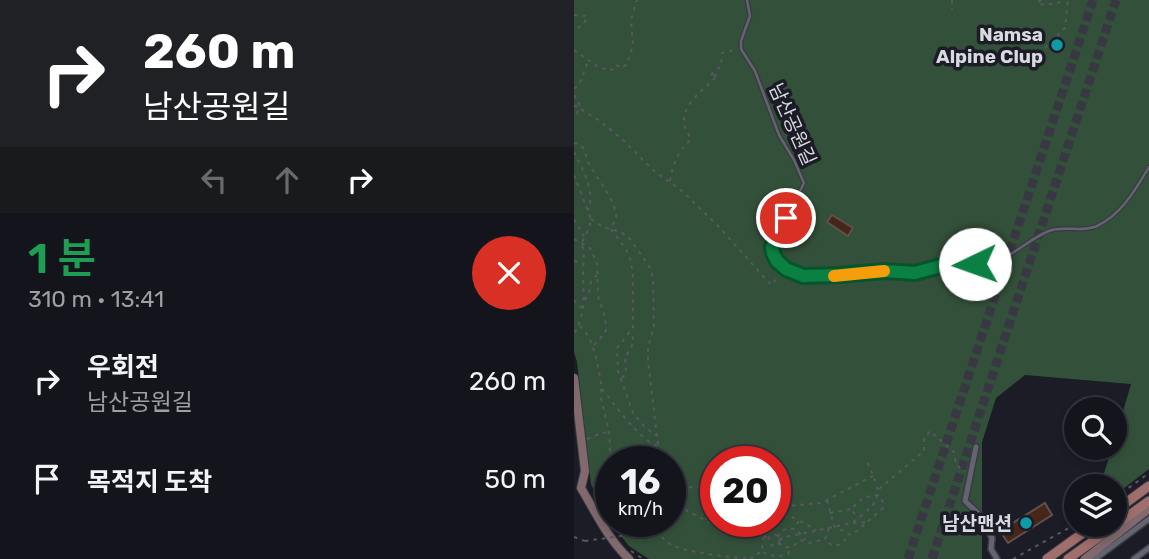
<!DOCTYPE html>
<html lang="ko">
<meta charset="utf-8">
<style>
:root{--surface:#14151c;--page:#1d1e25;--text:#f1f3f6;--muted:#9d9fa3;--line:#33343b}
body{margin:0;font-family:Rubik,"Noto Sans KR",sans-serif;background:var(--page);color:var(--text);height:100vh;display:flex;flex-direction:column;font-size:26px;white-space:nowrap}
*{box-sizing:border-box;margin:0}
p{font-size:23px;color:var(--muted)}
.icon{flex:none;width:38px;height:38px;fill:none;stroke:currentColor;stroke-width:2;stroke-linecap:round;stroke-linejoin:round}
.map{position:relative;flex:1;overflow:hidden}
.drawer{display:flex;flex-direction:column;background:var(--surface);width:574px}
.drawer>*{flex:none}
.hud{background:#202124;color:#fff;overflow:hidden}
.fabs{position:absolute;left:490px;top:397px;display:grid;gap:14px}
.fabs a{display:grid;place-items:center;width:63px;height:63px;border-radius:50%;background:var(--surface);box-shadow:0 4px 10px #0003,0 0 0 2px var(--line);font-size:35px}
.speed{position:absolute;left:21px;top:446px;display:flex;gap:14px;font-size:35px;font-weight:700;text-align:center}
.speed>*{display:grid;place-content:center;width:91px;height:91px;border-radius:50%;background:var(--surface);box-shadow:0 4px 10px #0003,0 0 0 2px var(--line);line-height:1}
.speed small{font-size:18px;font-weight:400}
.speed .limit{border:10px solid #d22;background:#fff;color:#111}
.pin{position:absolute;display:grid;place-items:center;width:60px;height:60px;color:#fff;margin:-30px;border:4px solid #fff;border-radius:50%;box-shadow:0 2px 7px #0007}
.me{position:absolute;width:77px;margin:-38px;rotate:267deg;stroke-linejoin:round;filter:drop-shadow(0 0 5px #0008)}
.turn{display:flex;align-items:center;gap:24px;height:147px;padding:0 28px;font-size:32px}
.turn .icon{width:91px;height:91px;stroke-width:2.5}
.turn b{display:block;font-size:49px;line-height:60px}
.lanes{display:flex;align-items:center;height:66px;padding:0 28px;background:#0003;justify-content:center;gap:35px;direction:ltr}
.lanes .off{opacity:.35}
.round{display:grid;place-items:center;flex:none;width:74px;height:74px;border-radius:37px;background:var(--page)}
.summary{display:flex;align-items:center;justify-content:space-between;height:119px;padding:0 28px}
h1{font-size:42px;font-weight:600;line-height:52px;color:#1e9e55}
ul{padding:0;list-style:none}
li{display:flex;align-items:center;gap:21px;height:98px;padding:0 28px}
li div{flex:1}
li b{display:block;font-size:26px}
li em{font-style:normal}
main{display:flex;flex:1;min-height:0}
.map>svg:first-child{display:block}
.forest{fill:#33513a;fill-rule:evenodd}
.building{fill:#462619;stroke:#5e514c;stroke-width:2}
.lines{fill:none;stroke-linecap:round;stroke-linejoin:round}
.primary-tunnel{stroke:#383842;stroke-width:9;stroke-dasharray:9 4.5;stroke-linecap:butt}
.service-casing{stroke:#393a41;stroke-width:5}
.minor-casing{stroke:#393a41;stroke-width:8}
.secondary-casing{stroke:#393a41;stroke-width:10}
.primary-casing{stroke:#393a41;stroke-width:11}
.path{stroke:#575861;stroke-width:2;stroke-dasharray:3.5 5;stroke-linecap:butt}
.service{stroke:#636470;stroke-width:2.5}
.minor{stroke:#636470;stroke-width:5}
.secondary{stroke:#81696e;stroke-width:8}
.primary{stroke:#a06e6d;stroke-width:9}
.path-bridge{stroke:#575861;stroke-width:2;stroke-dasharray:3.5 5;stroke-linecap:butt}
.route-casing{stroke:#07532c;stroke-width:18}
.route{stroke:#0b8043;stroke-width:12}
.slow{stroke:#f59e0b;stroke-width:12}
.culture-dot{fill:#0f9aa8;stroke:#1b1c26;stroke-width:2.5}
.labels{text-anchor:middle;stroke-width:7;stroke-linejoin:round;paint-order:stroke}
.poi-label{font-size:19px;font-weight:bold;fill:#d9dae1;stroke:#1b1c26;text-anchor:end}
.street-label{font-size:19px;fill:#d9dae1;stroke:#1b1c26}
</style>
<main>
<section class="drawer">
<div class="hud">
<div class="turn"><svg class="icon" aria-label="right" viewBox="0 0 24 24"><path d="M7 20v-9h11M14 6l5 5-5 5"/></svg><div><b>260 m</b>남산공원길</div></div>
<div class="lanes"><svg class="icon off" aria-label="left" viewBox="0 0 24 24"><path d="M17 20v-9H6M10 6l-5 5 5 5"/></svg><svg class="icon off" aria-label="ahead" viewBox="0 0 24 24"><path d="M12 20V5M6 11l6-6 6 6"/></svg><svg class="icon" aria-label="right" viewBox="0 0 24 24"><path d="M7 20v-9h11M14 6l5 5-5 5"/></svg></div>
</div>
<div class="summary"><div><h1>1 분</h1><p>310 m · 13:41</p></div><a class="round" style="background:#d93025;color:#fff"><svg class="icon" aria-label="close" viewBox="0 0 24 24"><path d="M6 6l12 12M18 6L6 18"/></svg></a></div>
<ul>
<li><svg class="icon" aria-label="right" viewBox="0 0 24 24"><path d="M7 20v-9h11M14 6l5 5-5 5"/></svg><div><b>우회전</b><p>남산공원길</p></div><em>260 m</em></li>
<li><svg class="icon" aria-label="arrive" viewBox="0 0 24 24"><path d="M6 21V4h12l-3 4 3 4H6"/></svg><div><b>목적지 도착</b></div><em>50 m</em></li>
</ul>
</section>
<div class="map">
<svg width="575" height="559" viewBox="0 0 575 559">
<rect width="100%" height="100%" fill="#1b1c26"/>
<path class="forest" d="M0,0H575V469L541,495V486H526L538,448H541V439L557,384L451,375L422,398L408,442V559H75L55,546L33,519L17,484L3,362L0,352ZM37,462H96V522H37ZM142,462H201V522H142Z"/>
<g class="building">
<path d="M258,215L279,228L274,236L253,222Z"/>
<path d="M471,503L478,515L434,543L426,531Z"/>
</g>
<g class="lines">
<g class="primary-tunnel">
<path d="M334,559L519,0"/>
<path d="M358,559L542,0"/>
</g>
<defs>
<g id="service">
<path d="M173,0L176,16L167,41V49L181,71L205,135L220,160L230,183L198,247C205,291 274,273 305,271C318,271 330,274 342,273C356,271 369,263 383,261C396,259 407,267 420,262C440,256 456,238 475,231C490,225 507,233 523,226C548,214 561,190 575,167"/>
<path d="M31,478L33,486L37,492"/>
<path d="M28,516L37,510"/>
</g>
<g id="minor">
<path d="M402,447L391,501L406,515L418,538L417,549L423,559"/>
<path d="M521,559L575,519"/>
<path d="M560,559L575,548"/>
</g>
<g id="secondary">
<path d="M0,378L11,471L7,488C22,513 34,539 55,559"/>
<path d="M511,559L575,509"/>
</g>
<g id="primary">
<path d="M541,511L575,486"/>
<path d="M473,559L520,525"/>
<path d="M494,559L575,501"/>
</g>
</defs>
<use href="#service" class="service-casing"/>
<use href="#minor" class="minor-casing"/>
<use href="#secondary" class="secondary-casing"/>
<use href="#primary" class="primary-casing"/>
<g class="path">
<path d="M378,0V10"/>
<path d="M467,0L463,3L471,5L488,2L489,0"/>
<path d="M0,15L13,16L10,24L0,30"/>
<path d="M471,48L491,28L494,0"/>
<path d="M0,50L27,69L33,68L38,70L42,65L48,68L53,64L59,45L57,20L63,0"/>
<path d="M137,75L147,66L148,53L164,49"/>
<path d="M0,89C12,78 7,73 14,63"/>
<path d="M0,95L5,104L3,114L0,116"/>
<path d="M0,105L26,121L49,140L79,170L108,191L146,228L197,285L209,272"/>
<path d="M0,143C5,144 6,144 9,148C12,153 12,159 15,164C23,178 38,196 42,213C43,219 40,223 36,228L52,249L57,261L59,277V328L43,348L44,371L59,413L73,429L83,436"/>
<path d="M0,152C8,169 22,191 14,210"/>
<path d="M0,175L17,219L15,228L7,244C12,252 9,262 9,272C9,296 13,311 0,334"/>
<path d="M96,181C99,163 104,152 117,139C115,135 111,129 110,124C107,104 132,88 144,75L137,76"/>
<path d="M0,219L10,236"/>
<path d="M17,219L29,227L47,232L56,239L77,269L79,279L80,327L74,347V360L86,462"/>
<path d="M0,239L16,248L23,263L24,296L31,317L32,330L26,339L20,345"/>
<path d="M0,261L9,263"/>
<path d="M0,300L3,305L9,308"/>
<path d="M11,300L15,292L17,281L23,275"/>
<path d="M6,326C20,338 23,363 27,382C28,387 26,392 27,398C33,424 38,436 35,463L37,464"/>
<path d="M48,378L52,374L51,358L60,342L57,332"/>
<path d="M28,389C42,406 64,438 84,447"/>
<path d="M13,439L28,433L36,432"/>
<path d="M73,462L71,456L84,452"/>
<path d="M32,476L35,464"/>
<path d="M96,486L98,490L96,496"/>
<path d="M305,489L350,451V439L356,431L380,452L382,465L391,471"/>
<path d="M98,490C121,489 123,479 142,499"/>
<path d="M541,498L575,473"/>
<path d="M253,500L260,526L276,535L283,531L309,508V502L304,495C292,496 285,499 278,509L279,512L285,518"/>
<path d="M96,502L156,533L190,535L194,539"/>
<path d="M201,507L247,503L299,476"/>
<path d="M256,513L277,509"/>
<path d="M201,517L216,516L225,521L220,527"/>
<path d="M131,519L142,515"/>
<path d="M226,521L242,530"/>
<path d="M80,522C82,530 88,539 96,544C107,552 157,557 174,559"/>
<path d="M279,523L291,522"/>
<path d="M59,524L61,534"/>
<path d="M255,528L251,539C259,550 269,546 274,535"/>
<path d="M39,529L68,522"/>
<circle cx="200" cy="540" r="5.5"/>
<path d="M0,537L11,541"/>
<path d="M204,537L207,531C220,525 224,530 231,540"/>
<path d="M205,540L211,537L278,523C310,499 308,496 293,461"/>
<path d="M204,543C215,549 217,549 226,540L235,543L251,539"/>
<path d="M57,551L69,559"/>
<path d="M189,552C197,557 205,557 214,554L217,548"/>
<path d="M176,559L188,551C188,541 193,529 190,522"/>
<path d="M439,559L502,524"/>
</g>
<use href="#service" class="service"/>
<use href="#minor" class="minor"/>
<use href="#secondary" class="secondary"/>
<use href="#primary" class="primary"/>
<path class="path-bridge" d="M11,541L61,534"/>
</g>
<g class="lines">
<defs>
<path id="route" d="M212,218L198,247L199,253L203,261L212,269L229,276L265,275L310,271L341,273L385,261L401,264"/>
</defs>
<use href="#route" class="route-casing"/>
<use href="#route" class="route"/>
<path class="slow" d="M260,276L310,271"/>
</g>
<g class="culture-dot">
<circle cx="483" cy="45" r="7"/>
<circle cx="452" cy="523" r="7"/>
</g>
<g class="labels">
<g class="poi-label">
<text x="469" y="41">Namsa<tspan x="469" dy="22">Alpine Clup</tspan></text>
<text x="438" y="530">남산맨션</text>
</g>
<g class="street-label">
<text transform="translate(219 124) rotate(66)" y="7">남산공원길</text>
</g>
</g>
</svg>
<div class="fabs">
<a><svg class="icon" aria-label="search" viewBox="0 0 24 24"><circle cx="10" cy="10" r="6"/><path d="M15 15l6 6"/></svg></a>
<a><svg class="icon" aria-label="layers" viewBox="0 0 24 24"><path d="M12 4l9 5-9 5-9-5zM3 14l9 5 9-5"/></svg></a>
</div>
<div class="speed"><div>16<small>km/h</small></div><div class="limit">20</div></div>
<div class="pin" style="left:212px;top:218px;background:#d93025"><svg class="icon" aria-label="arrive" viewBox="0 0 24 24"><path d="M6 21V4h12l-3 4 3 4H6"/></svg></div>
<svg class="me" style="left:401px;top:264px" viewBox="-20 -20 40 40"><circle r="19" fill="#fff"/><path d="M0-13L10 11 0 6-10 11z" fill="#0b8043"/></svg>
</div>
</main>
